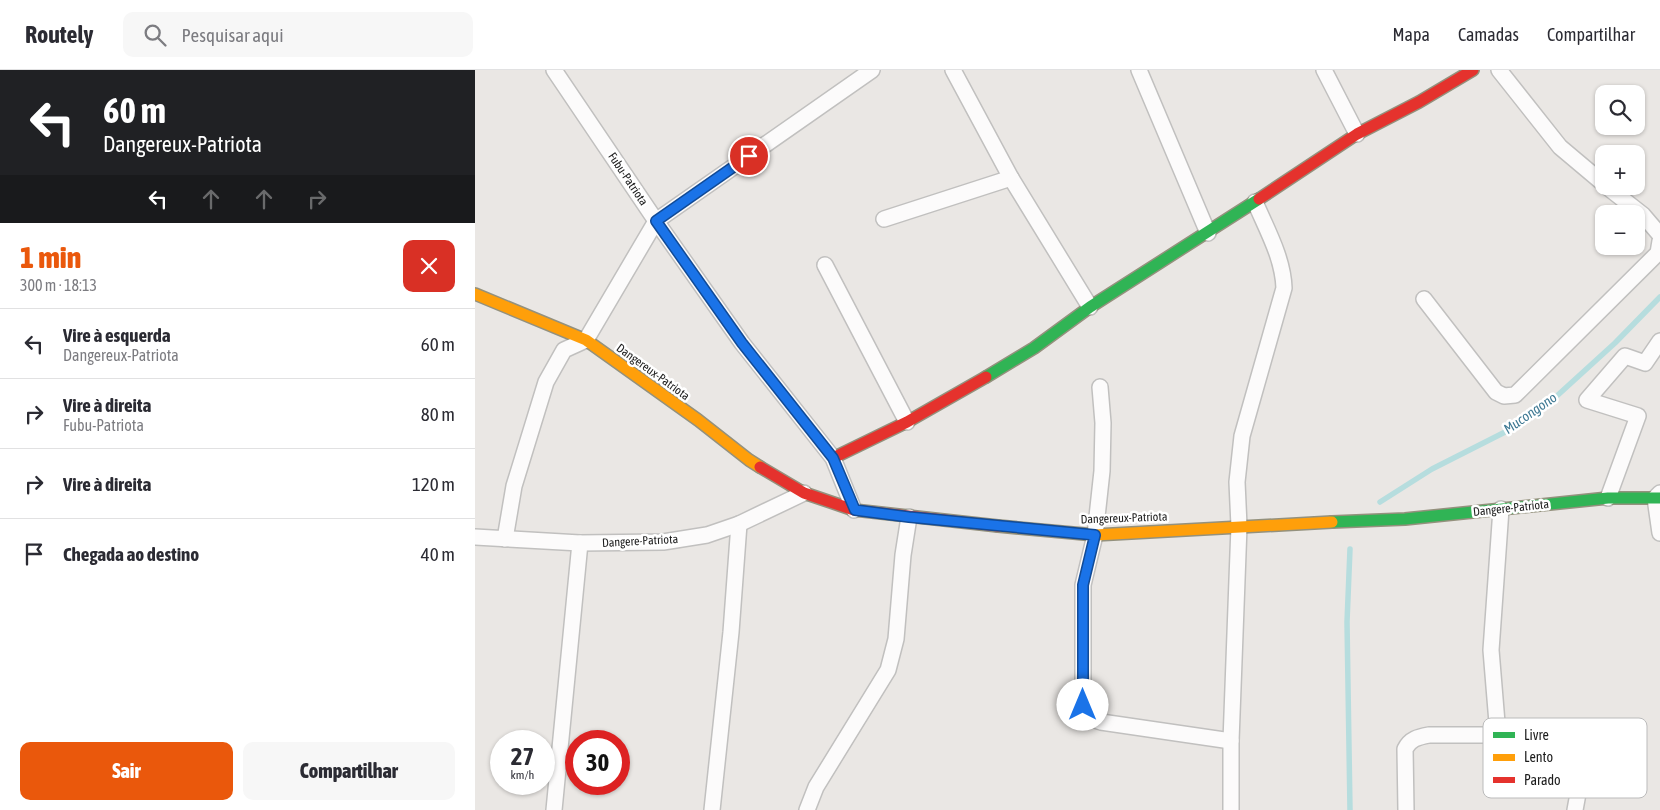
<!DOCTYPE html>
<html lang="pt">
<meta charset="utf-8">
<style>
:root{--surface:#fff;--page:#f7f7f7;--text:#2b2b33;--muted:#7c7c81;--line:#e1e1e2;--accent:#ea580c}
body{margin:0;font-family:"Asap Condensed",sans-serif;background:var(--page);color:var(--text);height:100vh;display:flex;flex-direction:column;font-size:19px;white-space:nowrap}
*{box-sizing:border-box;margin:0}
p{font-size:16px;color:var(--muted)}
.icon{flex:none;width:28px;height:28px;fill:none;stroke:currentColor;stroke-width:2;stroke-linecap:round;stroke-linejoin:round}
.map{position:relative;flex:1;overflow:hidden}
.drawer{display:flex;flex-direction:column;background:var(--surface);width:475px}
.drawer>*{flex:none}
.top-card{background:#202124;color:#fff;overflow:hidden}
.buttons{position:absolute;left:1120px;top:15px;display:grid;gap:10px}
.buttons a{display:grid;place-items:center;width:50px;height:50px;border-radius:10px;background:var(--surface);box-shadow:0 1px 4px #0004;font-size:25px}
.speed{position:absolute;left:15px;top:660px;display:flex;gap:10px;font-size:25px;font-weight:700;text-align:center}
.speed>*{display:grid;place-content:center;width:65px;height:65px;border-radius:50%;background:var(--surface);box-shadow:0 1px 4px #0004;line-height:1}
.speed small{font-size:12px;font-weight:400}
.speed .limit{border:8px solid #d22;background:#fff;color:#111}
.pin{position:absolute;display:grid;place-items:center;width:42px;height:42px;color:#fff;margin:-21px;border:2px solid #fff;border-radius:50%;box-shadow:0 1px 5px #0007}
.me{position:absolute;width:55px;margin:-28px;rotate:0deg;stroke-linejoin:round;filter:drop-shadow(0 0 4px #0008)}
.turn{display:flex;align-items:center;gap:18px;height:105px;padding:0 20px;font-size:22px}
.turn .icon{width:65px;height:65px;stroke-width:2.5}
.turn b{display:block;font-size:35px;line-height:42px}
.lanes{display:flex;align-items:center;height:48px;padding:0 20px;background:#0003;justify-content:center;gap:25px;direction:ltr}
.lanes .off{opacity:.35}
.round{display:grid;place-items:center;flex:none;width:52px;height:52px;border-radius:10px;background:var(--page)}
.overview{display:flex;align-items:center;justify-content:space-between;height:85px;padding:0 20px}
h1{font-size:30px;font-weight:800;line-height:38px;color:var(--accent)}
.button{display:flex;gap:10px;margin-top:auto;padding:10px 20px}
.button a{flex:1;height:58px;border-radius:10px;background:var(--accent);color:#fff;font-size:20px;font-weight:800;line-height:58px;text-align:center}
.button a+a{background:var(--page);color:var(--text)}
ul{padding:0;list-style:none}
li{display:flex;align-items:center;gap:15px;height:70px;padding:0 20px;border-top:1px solid var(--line)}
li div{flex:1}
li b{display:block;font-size:19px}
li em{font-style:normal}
header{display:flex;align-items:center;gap:30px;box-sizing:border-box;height:70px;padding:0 25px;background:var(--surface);border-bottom:1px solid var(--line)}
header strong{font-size:24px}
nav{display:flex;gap:28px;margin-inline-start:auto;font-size:18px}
.search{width:350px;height:45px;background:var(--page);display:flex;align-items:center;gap:12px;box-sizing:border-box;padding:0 18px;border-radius:10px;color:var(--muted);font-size:19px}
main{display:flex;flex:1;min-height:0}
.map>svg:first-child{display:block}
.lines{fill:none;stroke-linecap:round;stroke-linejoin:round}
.stream{stroke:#b6ddde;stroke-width:5.5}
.street-casing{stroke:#c1c0bf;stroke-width:18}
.fast-casing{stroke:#94917d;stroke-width:14}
.slow-casing{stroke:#94917d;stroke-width:14}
.jam-casing{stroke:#94917d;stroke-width:14}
.street{stroke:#fcfbfb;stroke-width:15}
.fast{stroke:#30b455;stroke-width:11}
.slow{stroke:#ff9f0a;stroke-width:11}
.jam{stroke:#e5322d;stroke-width:11}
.route-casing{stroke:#114b97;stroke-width:12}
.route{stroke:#1a73e8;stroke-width:9}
.labels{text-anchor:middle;stroke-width:5;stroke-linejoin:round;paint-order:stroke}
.street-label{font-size:12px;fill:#1c1c1c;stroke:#fff}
.water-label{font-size:14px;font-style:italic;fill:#407a94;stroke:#fff}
.key{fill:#fff;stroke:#bbb;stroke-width:1}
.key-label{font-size:14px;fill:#1c1c1c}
</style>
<header>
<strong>Routely</strong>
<div class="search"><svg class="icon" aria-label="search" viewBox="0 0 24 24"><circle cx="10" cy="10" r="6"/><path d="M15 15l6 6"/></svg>Pesquisar aqui</div>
<nav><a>Mapa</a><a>Camadas</a><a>Compartilhar</a></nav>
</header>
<main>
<section class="drawer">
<div class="top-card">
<div class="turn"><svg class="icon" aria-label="left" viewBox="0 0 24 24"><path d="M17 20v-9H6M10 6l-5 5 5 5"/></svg><div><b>60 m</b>Dangereux-Patriota</div></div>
<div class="lanes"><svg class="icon" aria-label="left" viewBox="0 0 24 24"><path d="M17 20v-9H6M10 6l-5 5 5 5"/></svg><svg class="icon off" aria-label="ahead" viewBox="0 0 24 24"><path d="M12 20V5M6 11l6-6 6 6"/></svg><svg class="icon off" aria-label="ahead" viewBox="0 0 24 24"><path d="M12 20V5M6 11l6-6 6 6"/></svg><svg class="icon off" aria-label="right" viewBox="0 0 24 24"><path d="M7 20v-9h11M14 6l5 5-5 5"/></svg></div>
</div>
<div class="overview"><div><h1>1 min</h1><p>300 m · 18:13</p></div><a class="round" style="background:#d93025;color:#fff"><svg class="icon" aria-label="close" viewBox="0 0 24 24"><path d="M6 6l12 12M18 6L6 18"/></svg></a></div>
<ul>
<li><svg class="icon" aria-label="left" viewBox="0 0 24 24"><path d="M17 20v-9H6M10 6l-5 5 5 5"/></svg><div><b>Vire à esquerda</b><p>Dangereux-Patriota</p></div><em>60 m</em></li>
<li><svg class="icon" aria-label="right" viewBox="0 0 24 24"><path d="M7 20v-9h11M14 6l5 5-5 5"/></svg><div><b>Vire à direita</b><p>Fubu-Patriota</p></div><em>80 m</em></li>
<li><svg class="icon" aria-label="right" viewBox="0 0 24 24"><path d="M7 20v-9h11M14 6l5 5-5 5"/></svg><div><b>Vire à direita</b></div><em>120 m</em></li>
<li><svg class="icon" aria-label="arrive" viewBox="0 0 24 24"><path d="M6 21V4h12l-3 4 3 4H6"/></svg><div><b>Chegada ao destino</b></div><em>40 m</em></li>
</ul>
<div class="button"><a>Sair</a><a>Compartilhar</a></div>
</section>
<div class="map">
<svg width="1185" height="740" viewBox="0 0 1185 740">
<rect width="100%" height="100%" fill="#eae7e4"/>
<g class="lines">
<g class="stream">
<path d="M905,432L957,399L1036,359L1073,334L1140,273L1185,227"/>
<path d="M875,740L872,552L875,479"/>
</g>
<defs>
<g id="street">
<path d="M79,0L181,151L267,273L358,388L379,440"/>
<path d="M478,0L536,108L615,237"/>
<path d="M664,0L733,163"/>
<path d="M849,0L882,64"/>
<path d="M1024,0L1085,77L1129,114"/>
<path d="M1131,116L1168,145L1185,165"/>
<path d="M409,149L536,108"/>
<path d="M350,195L432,352"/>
<path d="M949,229L1021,322L1029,326L1040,325L1183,183L1185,171"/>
<path d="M625,317L628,353L627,401L620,465L608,515V635C611,646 616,649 626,652L756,671"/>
<path d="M1185,423L1180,428L1185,463"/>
<path d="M1133,428L1163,346L1112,330L1150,286L1170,293L1185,271"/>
<path d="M0,467L105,473L188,472L232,465L264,454L329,423"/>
<path d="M30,469L39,416L71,312L89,280L111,270L181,151L397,0"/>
<path d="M1023,665L1016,580L1026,439"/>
<path d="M79,740L105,473"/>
<path d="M237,740L256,562L264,454"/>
<path d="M332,740L341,717L413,600L421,569L428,485L434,447"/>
<path d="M756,740V671L764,456L762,412L767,366L809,218C808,188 792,160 780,132"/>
<path d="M931,740L930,679C935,669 943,667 954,665H1063L1114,663L1100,740"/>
</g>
<g id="fast">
<path d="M511,307L559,278L615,237L784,129"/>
<path d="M857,452L930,449L1133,428H1185"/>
</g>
<g id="slow">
<path d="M0,224L111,270L223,350L274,390L285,397"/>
<path d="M523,456L620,465L857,452"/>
</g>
<g id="jam">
<path d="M784,129L882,64L944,32L998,0"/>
<path d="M358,388L432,352L511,307"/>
<path d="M285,397L329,423L379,440L523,456"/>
</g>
</defs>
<use href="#street" class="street-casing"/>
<use href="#fast" class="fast-casing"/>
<use href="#slow" class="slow-casing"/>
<use href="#jam" class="jam-casing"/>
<use href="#street" class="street"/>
<use href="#fast" class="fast"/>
<use href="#slow" class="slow"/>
<use href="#jam" class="jam"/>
</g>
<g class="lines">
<defs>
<path id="route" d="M274,86L181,151L267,273L358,388L380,440L434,447L620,465L608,515V635"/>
</defs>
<use href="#route" class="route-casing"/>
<use href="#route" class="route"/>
</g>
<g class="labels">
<g class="street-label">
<text transform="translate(153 109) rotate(56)" y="4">Fubu-Patriota</text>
<text transform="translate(178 302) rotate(36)" y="4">Dangereux-Patriota</text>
<text transform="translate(1036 438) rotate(-6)" y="4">Dangere-Patriota</text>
<text transform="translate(649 448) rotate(-2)" y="4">Dangereux-Patriota</text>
<text transform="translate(165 471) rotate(-3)" y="4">Dangere-Patriota</text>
</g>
<g class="water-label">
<text transform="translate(1055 343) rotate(-35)" y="5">Mucongono</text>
</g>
</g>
<rect x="1008" y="648" width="164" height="80" rx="8" class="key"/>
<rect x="1018" y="662" width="22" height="6" fill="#30b455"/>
<rect x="1018" y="684" width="22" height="7" fill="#ff9f0a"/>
<rect x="1018" y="707" width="22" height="6" fill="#e5322d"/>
<g class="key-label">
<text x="1049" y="670">Livre</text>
<text x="1049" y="692">Lento</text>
<text x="1049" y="715">Parado</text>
</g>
</svg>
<div class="buttons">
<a><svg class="icon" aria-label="search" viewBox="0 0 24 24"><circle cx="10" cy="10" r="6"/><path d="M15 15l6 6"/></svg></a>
<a>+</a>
<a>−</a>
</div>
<div class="speed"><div>27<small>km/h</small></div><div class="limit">30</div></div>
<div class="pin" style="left:274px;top:86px;background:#d93025"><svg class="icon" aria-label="arrive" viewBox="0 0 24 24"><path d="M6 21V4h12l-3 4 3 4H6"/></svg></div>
<svg class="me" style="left:608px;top:635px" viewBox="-20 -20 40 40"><circle r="19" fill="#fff"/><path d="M0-13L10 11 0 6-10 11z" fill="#1a73e8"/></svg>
</div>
</main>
